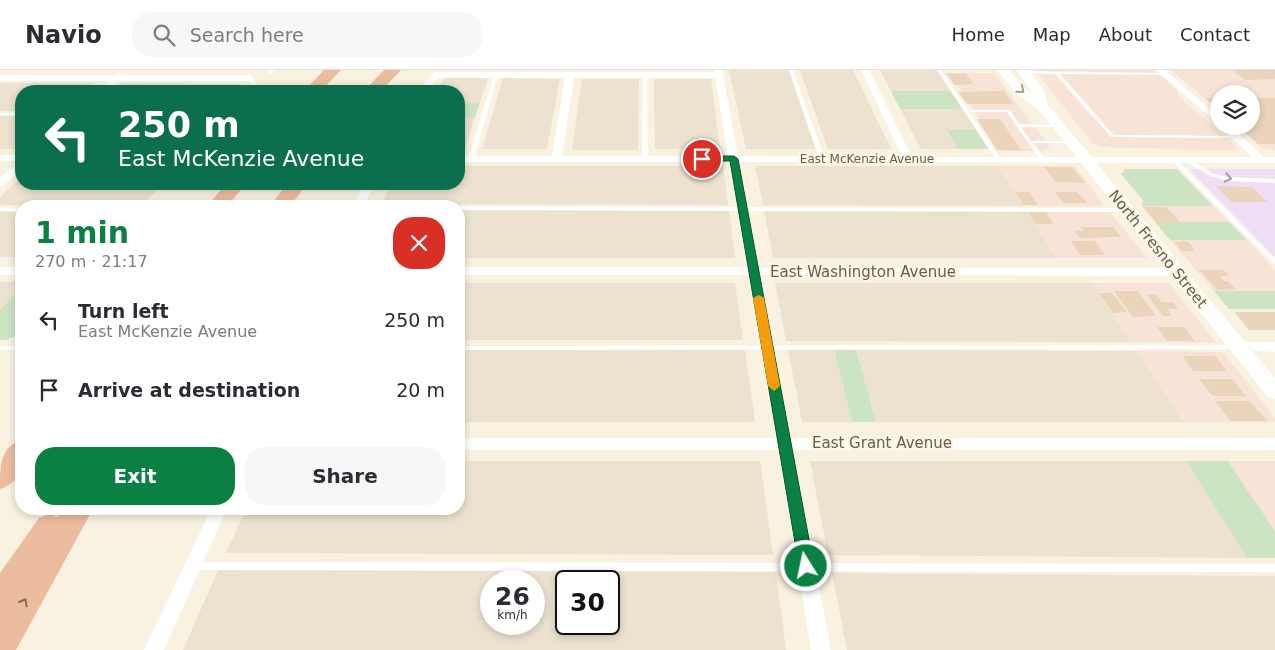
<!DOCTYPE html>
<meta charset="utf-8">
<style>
:root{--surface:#fff;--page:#f7f7f7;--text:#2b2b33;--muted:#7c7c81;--line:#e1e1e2;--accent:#0b8043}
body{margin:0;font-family:"DejaVu Sans",sans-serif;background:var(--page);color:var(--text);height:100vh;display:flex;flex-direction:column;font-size:19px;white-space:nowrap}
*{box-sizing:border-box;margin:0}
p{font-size:16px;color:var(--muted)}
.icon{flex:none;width:28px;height:28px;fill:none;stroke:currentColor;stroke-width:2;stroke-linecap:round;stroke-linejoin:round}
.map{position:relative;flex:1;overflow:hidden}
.details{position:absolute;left:15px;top:130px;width:450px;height:315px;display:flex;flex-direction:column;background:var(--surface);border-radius:20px;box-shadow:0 2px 8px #0003}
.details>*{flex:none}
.top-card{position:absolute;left:15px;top:15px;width:450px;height:105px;border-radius:20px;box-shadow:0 2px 8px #0003;background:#0b6e4f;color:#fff;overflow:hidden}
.controls{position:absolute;left:1210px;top:15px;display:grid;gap:10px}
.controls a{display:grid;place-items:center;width:50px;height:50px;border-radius:50%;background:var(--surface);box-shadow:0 2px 8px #0003;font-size:25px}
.speed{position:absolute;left:480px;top:500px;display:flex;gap:10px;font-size:25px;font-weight:700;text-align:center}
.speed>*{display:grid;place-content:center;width:65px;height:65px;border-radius:50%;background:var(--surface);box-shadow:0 2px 8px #0003;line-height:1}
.speed small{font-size:12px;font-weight:400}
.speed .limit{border:2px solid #111;border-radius:8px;background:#fff;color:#111}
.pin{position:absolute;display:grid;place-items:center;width:42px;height:42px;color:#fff;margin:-21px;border:2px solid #fff;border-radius:50%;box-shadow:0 1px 5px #0007}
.me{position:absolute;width:55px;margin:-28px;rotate:350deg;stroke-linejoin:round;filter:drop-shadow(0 0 4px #0008)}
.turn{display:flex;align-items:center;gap:18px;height:105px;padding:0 20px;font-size:22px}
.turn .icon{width:65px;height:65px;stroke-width:2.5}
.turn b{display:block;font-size:35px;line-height:42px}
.round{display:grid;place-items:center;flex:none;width:52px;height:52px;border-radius:20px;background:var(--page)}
.head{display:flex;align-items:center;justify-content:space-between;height:85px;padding:0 20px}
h1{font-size:30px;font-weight:800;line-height:38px;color:var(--accent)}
.primary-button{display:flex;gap:10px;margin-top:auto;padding:10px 20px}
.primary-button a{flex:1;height:58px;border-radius:20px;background:var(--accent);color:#fff;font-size:20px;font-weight:800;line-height:58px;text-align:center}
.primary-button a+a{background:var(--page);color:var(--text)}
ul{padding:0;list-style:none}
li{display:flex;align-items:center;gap:15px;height:70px;padding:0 20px}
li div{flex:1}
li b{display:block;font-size:19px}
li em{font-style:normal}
header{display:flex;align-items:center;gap:30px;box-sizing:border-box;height:70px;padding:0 25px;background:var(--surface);border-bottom:1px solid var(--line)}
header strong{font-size:24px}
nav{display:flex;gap:28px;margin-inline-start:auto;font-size:18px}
.search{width:350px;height:45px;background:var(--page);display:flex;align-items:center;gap:12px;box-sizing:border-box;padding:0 18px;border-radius:20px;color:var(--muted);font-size:19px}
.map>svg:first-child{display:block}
.residential{fill:#ece2cf;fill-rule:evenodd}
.commercial{fill:#f8e4d6}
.education{fill:#efdef5}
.green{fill:#cce4c2}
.building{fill:#ebd4bc}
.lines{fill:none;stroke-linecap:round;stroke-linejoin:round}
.service{fill:#fff;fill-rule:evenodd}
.minor{fill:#fff;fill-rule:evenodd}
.secondary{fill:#fff;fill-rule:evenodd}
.motorway{fill:#ecbc9f;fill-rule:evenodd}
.oneway{stroke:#a79d93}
.oneway2{stroke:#866e5c}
.route{fill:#0b8043;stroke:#07532c}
.slow{fill:#f59e0b}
.labels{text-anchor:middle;stroke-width:5;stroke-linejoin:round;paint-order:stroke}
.far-street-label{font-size:12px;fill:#6d5b4b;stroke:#fcf6e7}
.street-label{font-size:15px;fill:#6d5b4b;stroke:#fcf6e7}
</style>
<header>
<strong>Navio</strong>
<div class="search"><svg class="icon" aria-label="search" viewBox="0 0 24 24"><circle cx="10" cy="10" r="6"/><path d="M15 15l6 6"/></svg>Search here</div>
<nav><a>Home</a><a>Map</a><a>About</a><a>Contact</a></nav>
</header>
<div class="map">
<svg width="1275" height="580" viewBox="0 0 1275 580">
<rect width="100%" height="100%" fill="#f9f2e1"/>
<g class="residential">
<path d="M729,0H789L816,79H746Z"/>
<path d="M800,0H853L891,79H828Z"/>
<path d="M880,0H941L954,21H891Z"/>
<path d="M445,8H488L480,33H459V21H435Z"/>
<path d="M503,8L560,9L547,79H482Z"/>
<path d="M582,9H639L638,80H572Z"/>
<path d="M654,9H711L720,79H655Z"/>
<path d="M0,13H95L86,21H21V41H0Z"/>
<path d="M122,13L234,14L248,15L241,21H114Z"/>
<path d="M900,39H966L979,60H947L958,79H921Z"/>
<path d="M0,46H21V52L18,55H21V79H0Z"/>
<path d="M459,47H475L465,79H459Z"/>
<path d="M459,96H723L728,135L382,134L391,114H459Z"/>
<path d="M755,96H998L1023,136L763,135Z"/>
<path d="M21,107V114H162L143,135H0V127Z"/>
<path d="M459,139L729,140L735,188H459Z"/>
<path d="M764,140L1027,141L1056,188H773Z"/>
<rect x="0" y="141" width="21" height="46"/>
<path d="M0,212H21V217L0,240Z"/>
<path d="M459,213H735L743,270H459Z"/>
<path d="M775,213H1092L1131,272L786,271Z"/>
<path d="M459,279L745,280L755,352H459Z"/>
<path d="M788,280H834L852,352H802Z"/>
<path d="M856,280L1137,281L1184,352H876Z"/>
<path d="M459,391H760L773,485L226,483L246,439H459Z"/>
<path d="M810,391H1186L1247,488L828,485Z"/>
<path d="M218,500L776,502L786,580H183ZM491,511H534V554H491ZM609,511V554H566V511Z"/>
<path d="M832,503L1275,506V580H847Z"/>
</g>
<g class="commercial">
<path d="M1035,0H1154L1178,21V26L1238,78L1236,80H1203L1101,77L1092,73Z"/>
<path d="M1171,0H1275V80L1262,78L1236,56H1251V24H1219V41Z"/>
<path d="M949,3H994L1050,77L1044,81H1001Z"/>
<path d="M998,96H1075L1103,134L1099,136H1023Z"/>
<path d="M1142,136H1213L1229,152H1155Z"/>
<path d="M1027,141L1110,142L1147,188H1056Z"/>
<path d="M1170,170H1247L1275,200V221H1214Z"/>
<path d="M1092,213H1169L1216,273L1131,272Z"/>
<path d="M1137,281L1223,282L1275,348V352H1184Z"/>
<path d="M1228,391H1275V461Z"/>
</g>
<path class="education" d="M1189,99H1275V187Z"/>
<g class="green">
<path d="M891,21H954L966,39H900Z"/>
<path d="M459,33H480L475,47H459Z"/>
<path d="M947,60H979L992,79H958Z"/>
<path d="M1125,99H1177L1213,136H1142L1143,130L1121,104Z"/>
<path d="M1155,152H1229L1247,170H1170Z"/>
<path d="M21,217V263L7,270H0V240Z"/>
<path d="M1214,221H1275V239H1229Z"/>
<path d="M834,280H856L876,352H852Z"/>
<path d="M1186,391H1228L1275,461V488H1247Z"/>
</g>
<g class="building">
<path d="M1232,0H1275V9L1245,10Z"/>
<path d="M946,3L966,4L973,14L954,15Z"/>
<path d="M1004,21L1013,34H967L958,22Z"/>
<path d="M1205,28H1219V40Z"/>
<path d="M1251,28H1275V74H1258L1238,56H1251Z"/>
<path d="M977,49H1000L1021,80H997Z"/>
<path d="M1044,97H1072L1085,113L1056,112Z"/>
<path d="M1216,116L1252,117L1268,132H1232Z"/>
<path d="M1015,122H1029L1038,135H1023Z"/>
<path d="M1055,122H1076L1088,133H1063Z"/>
<path d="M1143,137H1166L1180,152H1156Z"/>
<path d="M1028,142H1046L1054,154H1035Z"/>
<path d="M1080,157H1113L1121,167L1080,168L1075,161H1084Z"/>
<path d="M1071,171H1095L1105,185H1080Z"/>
<path d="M1187,171L1196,181H1182L1174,172Z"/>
<path d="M1200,200H1224L1229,206H1220L1224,211H1228L1236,220H1217Z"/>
<path d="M1114,221H1138L1156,246L1133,247Z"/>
<path d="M1099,223H1112L1127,242L1113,243Z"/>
<path d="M1147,225H1156L1162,232H1173L1178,239H1167L1172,246H1163Z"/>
<path d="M1234,242H1275V260H1249Z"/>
<path d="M1157,257H1184L1195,271H1167Z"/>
<path d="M1183,286H1215L1227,301H1193Z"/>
<path d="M1199,309H1232L1246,326H1213Z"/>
<path d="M1215,331H1249L1268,351H1230Z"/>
</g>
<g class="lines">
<g class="service">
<path d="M270,0H275L270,4H268V2Z"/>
<path d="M789,0H793L825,89L824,90L819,89Z"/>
<path d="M937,0H941L968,40H1010L1019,54L1060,55V56L1058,57H1021L1031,71H1072L1074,72L1072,73H1033L1045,89L1040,90L1007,42H969L1001,89L996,90Z"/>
<path d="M1023,1L1166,3V5H1164L1060,4L1114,65L1236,66L1238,67L1236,68L1111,67L1055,4L1024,3L1022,2Z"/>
<path d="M494,4L498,5L474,89L469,90L468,89Z"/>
<path d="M643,4L647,5L648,89L645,91L642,89Z"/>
<path d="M248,7H252L257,15L251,21H247L253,15L248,8Z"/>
<rect x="0" y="43" width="21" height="2"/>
<path d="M1173,87L1175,88L1275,189V194L1273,193L1171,90V88Z"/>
<path d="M1186,87L1214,104L1228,107L1275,109V113L1228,111L1210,106L1184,90V88Z"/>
<path d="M459,136L1126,138L1129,140L1126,142L459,140Z"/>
<path d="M0,137L21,138V142L0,141Z"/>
<path d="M1238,275L1241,277L1238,279L459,280V276Z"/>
<path d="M0,276H15L18,278L15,280H0Z"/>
<path d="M193,492L1275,494V502L193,500L190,499L189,496L190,493Z"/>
</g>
<g class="minor">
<path d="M714,0H722L738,86L902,87L861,0H869L912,87H1252L1219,56H1230L1264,87H1275V93L739,92L759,198H1177L1183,202L1177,206L761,205L791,368H1275V380H793L831,580H811L778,380H459V368H776L748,205H459V197H747L729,92H459V86H552L565,8H438L427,21H419L433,3L436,2H714ZM574,8H715L728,86H562Z"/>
<path d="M1156,0H1165L1219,47V55Z"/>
<path d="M119,3L123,5H250L254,8L250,11H119L107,21H98L109,11H0V5H115Z"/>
<path d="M0,85H21V99L4,115L0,116V107L21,91H0Z"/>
<path d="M364,114H374L364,136H354Z"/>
<rect x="0" y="197" width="21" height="8"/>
<path d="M1238,272H1275V282L1233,280L1231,277L1233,274Z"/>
<path d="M211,439H227L164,580H144Z"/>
</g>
<path class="secondary" d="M997,0H1009L1023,17L1033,24L1017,0H1029L1044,21L1048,35L1275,308V329L1268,327L1038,39L1015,23Z"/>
<g class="motorway">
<path d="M324,0H341L321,21H304Z"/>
<path d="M384,0H401L381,21H364Z"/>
<path d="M226,114H246L227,136H207Z"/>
<path d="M287,114H307L290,136H270Z"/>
<path d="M21,370C21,392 26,410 0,419C0,397 0,377 21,370Z"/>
<path d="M62,439H93L16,580H0V503L39,448L50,444L57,447Z"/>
</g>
</g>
<defs><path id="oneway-chevron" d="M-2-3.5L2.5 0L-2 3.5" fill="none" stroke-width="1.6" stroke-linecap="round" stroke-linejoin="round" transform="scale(1.25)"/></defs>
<g class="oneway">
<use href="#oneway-chevron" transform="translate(1021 20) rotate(41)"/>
<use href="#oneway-chevron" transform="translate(1228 108) rotate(10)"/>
</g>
<use class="oneway2" href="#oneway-chevron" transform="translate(24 532) rotate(-60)"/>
<path class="route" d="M734,86L738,89L814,496L811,501L806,503L801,501L799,496L730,91H702L698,89L702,86Z"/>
<path class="slow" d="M759,225L764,228L780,316L774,321L768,316L753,228Z"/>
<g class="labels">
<g class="far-street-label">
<text x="867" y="93">East McKenzie Avenue</text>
</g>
<g class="street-label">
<text transform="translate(1158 179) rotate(51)" y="5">North Fresno Street</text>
<text x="863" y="207">East Washington Avenue</text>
<text x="882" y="378">East Grant Avenue</text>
</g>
</g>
</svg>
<div class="controls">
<a><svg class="icon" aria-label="layers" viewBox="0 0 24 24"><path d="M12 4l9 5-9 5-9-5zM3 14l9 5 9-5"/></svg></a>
</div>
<div class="speed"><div>26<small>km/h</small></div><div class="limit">30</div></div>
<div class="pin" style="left:702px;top:89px;background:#d93025"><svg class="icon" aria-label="arrive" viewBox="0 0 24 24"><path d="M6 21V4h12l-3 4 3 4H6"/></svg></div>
<svg class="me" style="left:806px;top:496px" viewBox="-20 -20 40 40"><circle r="17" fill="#0b8043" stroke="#fff" stroke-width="3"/><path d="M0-11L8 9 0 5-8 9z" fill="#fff"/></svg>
<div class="top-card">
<div class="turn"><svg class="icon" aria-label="left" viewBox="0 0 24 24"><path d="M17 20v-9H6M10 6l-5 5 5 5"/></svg><div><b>250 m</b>East McKenzie Avenue</div></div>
</div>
<section class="details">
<div class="head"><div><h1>1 min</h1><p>270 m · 21:17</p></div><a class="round" style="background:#d93025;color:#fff"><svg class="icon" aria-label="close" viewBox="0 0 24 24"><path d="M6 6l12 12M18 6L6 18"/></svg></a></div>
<ul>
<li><svg class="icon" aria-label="left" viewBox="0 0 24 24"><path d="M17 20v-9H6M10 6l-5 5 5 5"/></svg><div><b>Turn left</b><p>East McKenzie Avenue</p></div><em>250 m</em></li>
<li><svg class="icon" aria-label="arrive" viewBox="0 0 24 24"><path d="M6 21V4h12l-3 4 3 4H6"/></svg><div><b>Arrive at destination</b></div><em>20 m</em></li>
</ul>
<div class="primary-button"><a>Exit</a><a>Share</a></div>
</section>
</div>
